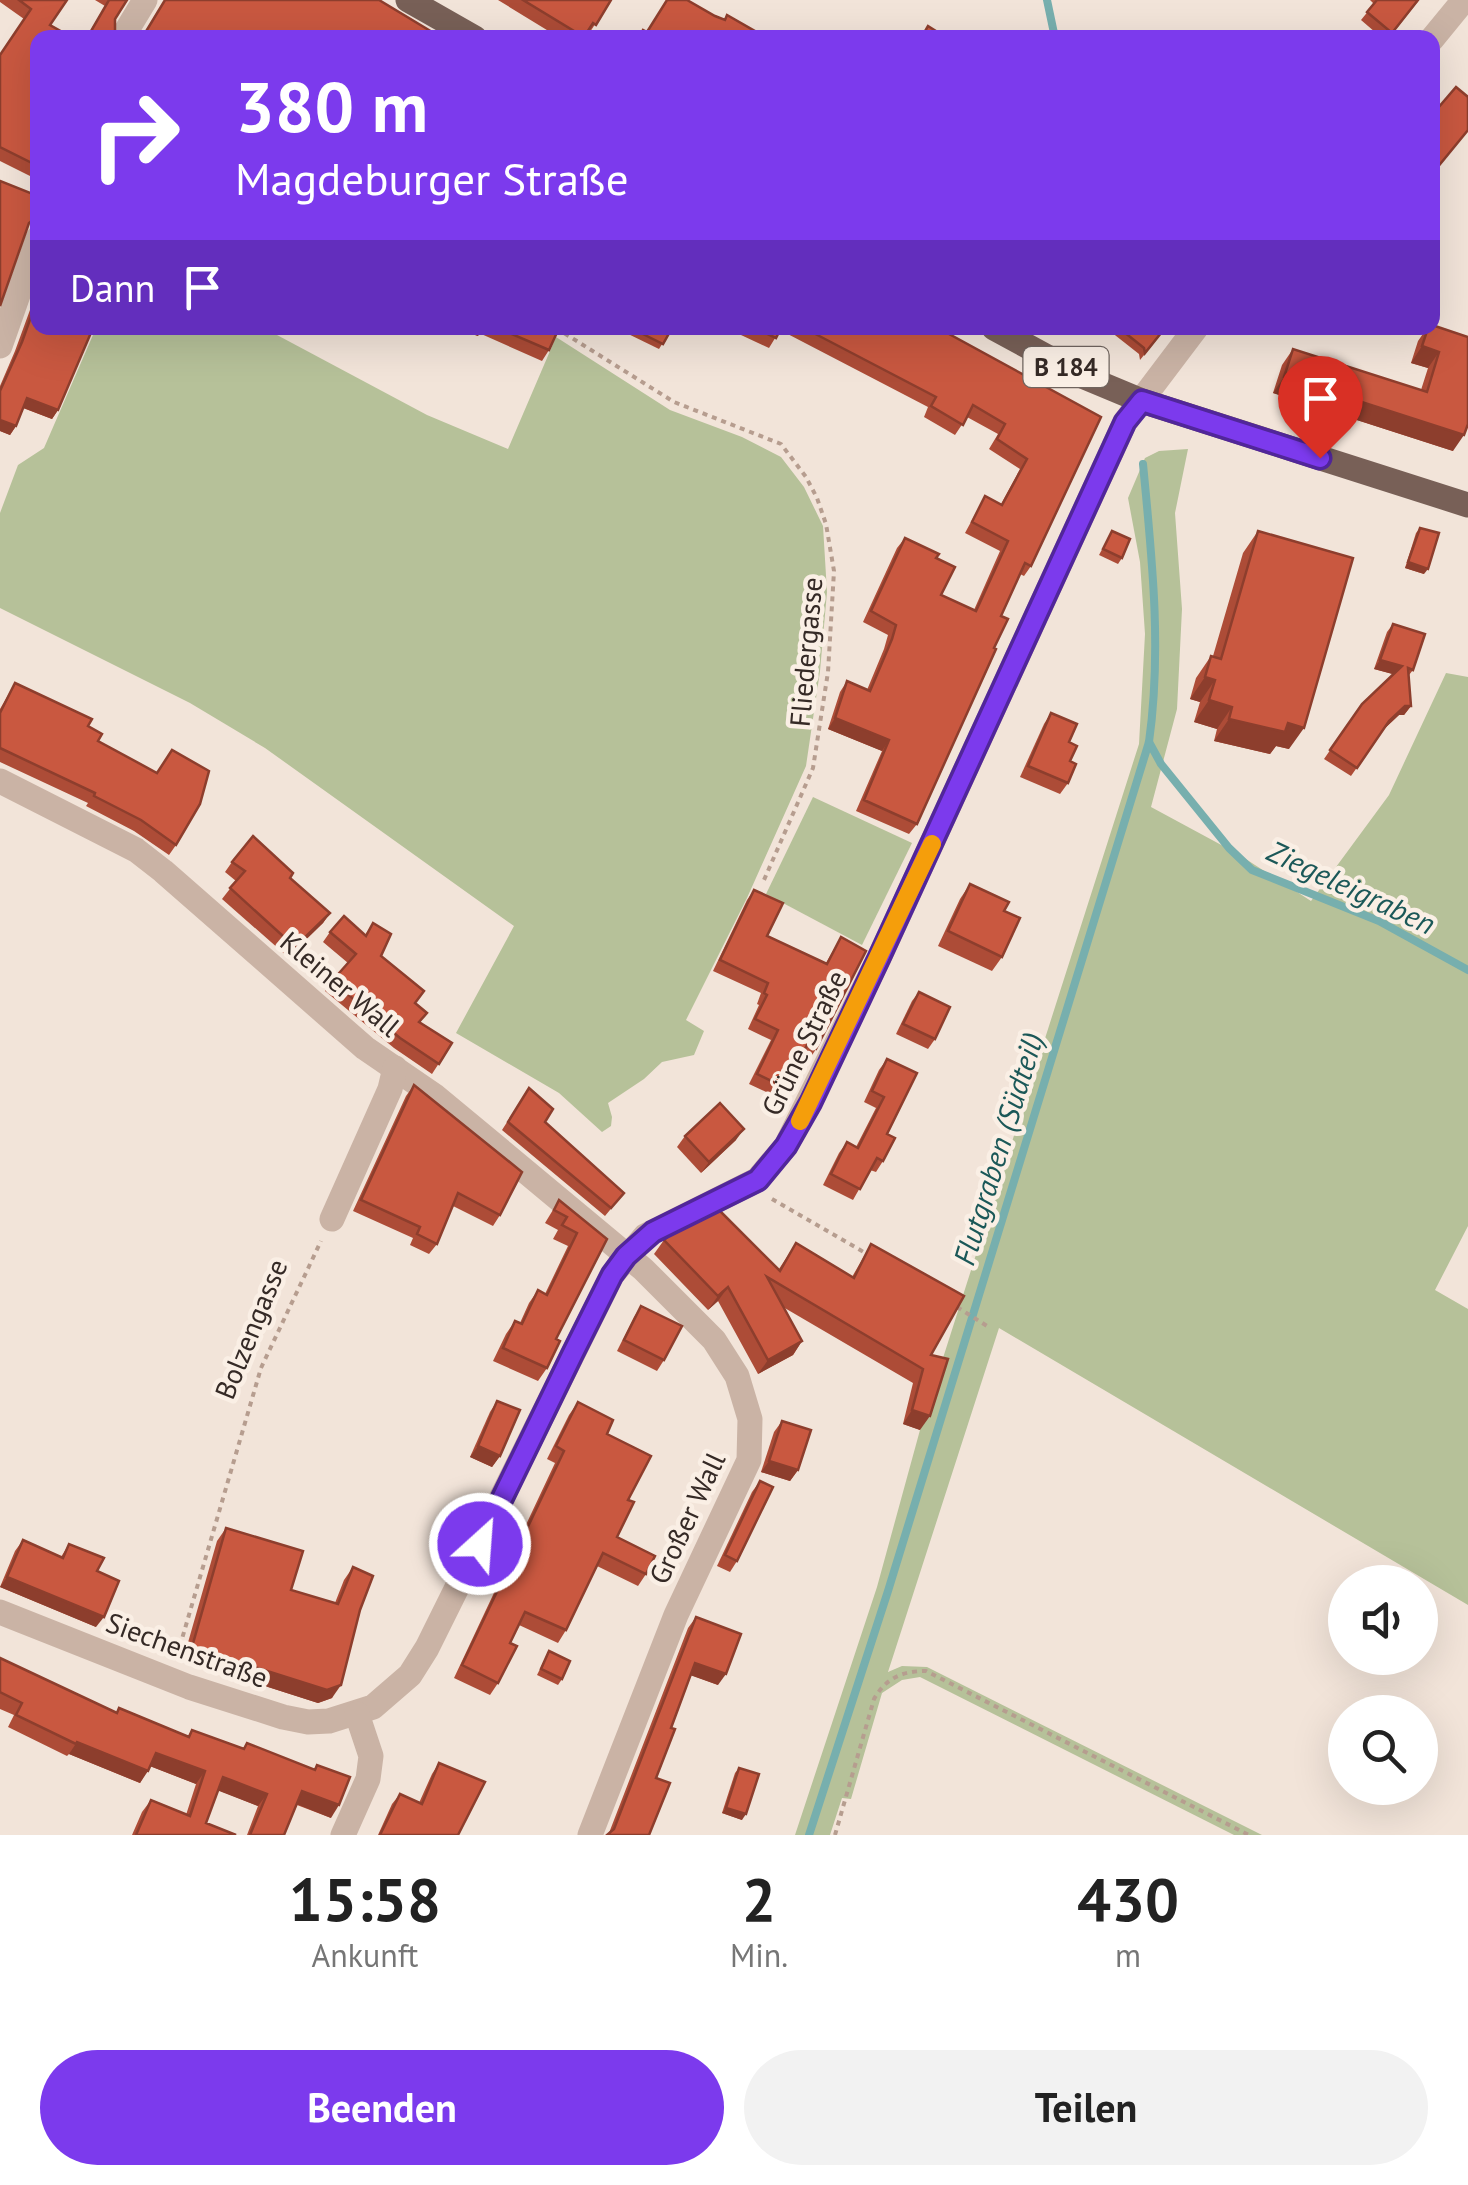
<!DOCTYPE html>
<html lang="de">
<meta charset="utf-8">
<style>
:root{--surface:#fff;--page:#f2f2f2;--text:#222;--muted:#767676;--accent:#7c3aed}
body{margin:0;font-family:"PT Sans",sans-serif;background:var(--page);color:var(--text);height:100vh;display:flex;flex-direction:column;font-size:38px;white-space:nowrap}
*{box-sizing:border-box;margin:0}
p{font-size:32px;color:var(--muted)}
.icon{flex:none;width:55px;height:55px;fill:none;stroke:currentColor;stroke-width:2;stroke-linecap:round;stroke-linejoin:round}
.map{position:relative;height:1835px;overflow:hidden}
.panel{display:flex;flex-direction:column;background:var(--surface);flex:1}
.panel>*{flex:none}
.guide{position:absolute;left:30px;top:30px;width:1410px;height:305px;border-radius:20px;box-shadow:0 10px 40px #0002;background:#7c3aed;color:#fff;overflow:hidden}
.controls{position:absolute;left:1328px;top:1565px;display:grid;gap:20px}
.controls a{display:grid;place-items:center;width:110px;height:110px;border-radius:50%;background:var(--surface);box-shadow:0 10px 40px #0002;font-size:50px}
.pin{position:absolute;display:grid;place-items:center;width:85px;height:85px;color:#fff;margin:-102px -42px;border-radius:50% 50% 50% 0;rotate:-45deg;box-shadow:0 0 10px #0007}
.pin .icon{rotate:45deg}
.me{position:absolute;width:110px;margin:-55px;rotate:26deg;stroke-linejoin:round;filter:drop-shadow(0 0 8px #0008)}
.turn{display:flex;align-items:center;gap:35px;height:210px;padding:0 40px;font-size:45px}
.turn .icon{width:130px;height:130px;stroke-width:2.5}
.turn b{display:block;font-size:70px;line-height:85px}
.then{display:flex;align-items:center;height:95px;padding:0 40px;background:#0003;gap:20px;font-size:38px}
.eta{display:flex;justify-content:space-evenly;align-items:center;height:170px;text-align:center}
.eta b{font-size:60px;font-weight:600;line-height:70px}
.primary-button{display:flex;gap:20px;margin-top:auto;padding:20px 40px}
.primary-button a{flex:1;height:115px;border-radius:60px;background:var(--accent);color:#fff;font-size:40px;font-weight:600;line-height:115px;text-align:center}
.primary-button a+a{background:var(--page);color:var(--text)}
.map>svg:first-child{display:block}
.green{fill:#b6c199}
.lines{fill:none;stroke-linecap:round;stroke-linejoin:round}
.stream{stroke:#77afae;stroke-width:8}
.path{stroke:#b69d8f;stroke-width:4;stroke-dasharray:5 5;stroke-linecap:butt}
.minor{stroke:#cab3a5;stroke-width:25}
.major{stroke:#786057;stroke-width:25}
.wall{fill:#ad4c37}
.shaded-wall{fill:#8d3e2d}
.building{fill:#c95840;stroke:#8d3e2d;stroke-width:2.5}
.route-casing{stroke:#51269a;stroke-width:25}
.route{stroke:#7c3aed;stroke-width:18}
.slow{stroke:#f59e0b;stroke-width:18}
.labels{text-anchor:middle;stroke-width:9;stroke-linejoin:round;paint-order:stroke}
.shield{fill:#faefe5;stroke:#70655f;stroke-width:2.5}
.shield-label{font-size:25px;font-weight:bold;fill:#352a26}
.street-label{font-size:28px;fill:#352a26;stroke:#faefe5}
.water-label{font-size:30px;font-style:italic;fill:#1b5858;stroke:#faefe5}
</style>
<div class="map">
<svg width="1468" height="1835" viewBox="0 0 1468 1835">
<rect width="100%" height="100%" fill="#f2e4d9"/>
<g class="green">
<path d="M96,328H279L277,335L427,415L508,449L556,337L670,410L742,437L781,457L804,487L823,526L827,592L820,671L806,766L747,898L686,1020L704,1031L694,1055L662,1062L644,1079L608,1103L612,1117L611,1126L602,1132L559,1093L456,1033L514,926L265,748L190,703L0,608V513L18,465L44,448Z"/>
<path d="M1188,449L1175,513L1182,609L1177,709L1151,807L1238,854L1311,901L1389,795L1446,673L1468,677V1226L1435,1290L1468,1309V1605L999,1328L888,1672L902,1666L927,1667L1262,1835H1234L920,1677L902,1680L882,1693L851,1799L842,1798L830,1835H795L877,1587L920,1430L1139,744L1145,634L1140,562L1128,498L1145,458L1159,451Z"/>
<path d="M813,797L912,843L862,945L766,894Z"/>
</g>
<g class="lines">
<g class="stream">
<path d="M1047,0L1055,38"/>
<path d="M1149,742L1161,764L1229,848L1252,870L1379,921L1468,970"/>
<path d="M809,1835L888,1591L1149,742C1162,649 1152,558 1143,464"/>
</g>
<g class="path">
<path d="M556,328L674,402L781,444L806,477L817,498L826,524L834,571L828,672L813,768L764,880"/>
<path d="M772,1199L867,1254"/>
<path d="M957,1307L987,1326"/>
<path d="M177,1656L261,1368L321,1241"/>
<path d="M835,1835L874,1699C886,1678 902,1671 926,1671L1249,1835"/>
</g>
<g class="minor">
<path d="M122,38L145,0"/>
<path d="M1432,39L1464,0"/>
<path d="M0,346L38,238"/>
<path d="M0,781L136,850L163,871L365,1048L435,1096L643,1269L714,1340L737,1376L750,1419L749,1460L676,1615L590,1835"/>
<path d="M332,1219L390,1089L395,1068"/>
<path d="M0,1612L189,1687L283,1717L308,1722L329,1721L373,1707L410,1675L427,1648L612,1275L645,1236L757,1180L786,1146L879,958L1125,422L1196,328"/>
<path d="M343,1835L368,1779L371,1756L357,1714"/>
</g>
<g class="major">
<path d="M408,0L475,38"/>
<path d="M994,328L1082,376L1142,401L1468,505"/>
</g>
</g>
<g class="wall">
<path d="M0,0H67L50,25L38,38V180L0,161V55L24,19L0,2Z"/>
<path d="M95,0H127L115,19V35L118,38H86L105,6Z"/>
<path d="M498,0H611L588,35L586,34L584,37L560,38Z"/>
<path d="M1370,0H1419L1389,38H1382L1361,20L1374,4Z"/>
<path d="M38,288V328L58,410L52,419L23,408L16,426L10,435L0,431V386L15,351Z"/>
<path d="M455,328H559L549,350L542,361L479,333L478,336Z"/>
<path d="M619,328H672L659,349L618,329Z"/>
<path d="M726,328H938L1101,417L1031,566L1024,576L1020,574L1001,616L994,648L917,824L909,834L856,811L882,751L828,729L840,692L847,681L867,690L884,649L888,635L863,622L897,548L905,538L936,558L941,595L974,610L1000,551L965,533L985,496L1001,504L1020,469L989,449L998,434L967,417L955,435L924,417L928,407L780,330L769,348Z"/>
<path d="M1070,328H1088L1083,335Z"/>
<path d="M1106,328H1166L1140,360L1139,354Z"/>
<path d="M1427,328L1468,337L1453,451L1273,393L1282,365L1293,349L1421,390L1428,368L1411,363L1418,341Z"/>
<path d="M1420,528L1424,574L1405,568L1416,533Z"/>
<path d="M1112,531L1122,558L1118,564L1099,555Z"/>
<path d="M1258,531L1289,749L1276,746L1270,754L1214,741L1217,729L1194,722L1200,702L1190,699L1196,678L1211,656H1213L1243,553Z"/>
<path d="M1393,624L1413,670L1409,675L1411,706L1404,715H1399L1383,730L1351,776L1324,759L1362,704L1393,674L1374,669L1387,632Z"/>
<path d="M15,683L88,726L176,845L169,855L134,831L86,806L88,803L0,762V709Z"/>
<path d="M1051,713L1069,742L1070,761L1068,783L1060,794L1020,777L1044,724Z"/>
<path d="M232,862L290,878L330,913L323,923L288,957L222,899L236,881L225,872Z"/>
<path d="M970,884L1004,911L1002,957L992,971L938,946L960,899Z"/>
<path d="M754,890L767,936L826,963L841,937L816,1049L809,1060L802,1057L786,1088L779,1098L749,1084L771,1040L748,1029L759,1005L757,1004L761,993L713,971L747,900Z"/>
<path d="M373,923L381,956L415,1003L420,1023L452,1043L432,1074L394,1048L325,991L348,963L323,942L330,932L365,935Z"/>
<path d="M919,992L935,1039L928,1049L896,1034L912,1001Z"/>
<path d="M887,1059V1134L883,1161L876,1172L870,1170L853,1200L823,1185L839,1153L847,1142L856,1147L876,1108L864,1102L879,1070Z"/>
<path d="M414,1085L500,1215L493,1226L453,1206L437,1244L429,1254L410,1245L413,1238L353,1211L406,1096Z"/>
<path d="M529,1088L545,1122L624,1193L605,1216L502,1130Z"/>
<path d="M685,1136L736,1140L701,1173L677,1147Z"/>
<path d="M559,1200L607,1239L556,1339L547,1368L538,1381L493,1361L506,1334L515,1321L520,1323L529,1303L538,1290L545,1294L568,1246L553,1239L558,1230L545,1223Z"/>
<path d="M664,1240L779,1269L796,1243L852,1277L871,1244L931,1355L920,1430L903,1424L913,1383L783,1307L802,1341L793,1355L758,1374L718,1301L708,1310L654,1254Z"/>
<path d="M641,1306L664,1360L657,1371L617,1351L634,1317Z"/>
<path d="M497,1401L500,1456L492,1467L470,1457L490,1412Z"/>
<path d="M578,1402L607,1434L628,1500L617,1537L646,1574L638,1586L597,1566L566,1630L558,1643L519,1625L510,1643L498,1683L490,1695L454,1678L555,1463L547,1459L569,1415Z"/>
<path d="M782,1421L798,1470L790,1481L761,1472L774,1432Z"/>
<path d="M760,1481L737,1561L730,1572L717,1566L752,1492Z"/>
<path d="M226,1528L291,1590L335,1603L344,1580L353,1567L360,1610L332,1698L318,1703L183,1660L217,1541Z"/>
<path d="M23,1540L61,1557L69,1544L97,1571L96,1627L0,1587L15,1551Z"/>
<path d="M696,1617L718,1685L691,1675L671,1728L656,1778L649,1835L609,1833L688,1628Z"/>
<path d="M549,1651L562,1679L558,1685L537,1675Z"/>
<path d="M0,1658L116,1713L119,1708L188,1736L192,1730L243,1748L247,1743L314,1769L317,1765L331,1818L297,1805L284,1835H247L258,1806L218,1790L206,1823L236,1835H132L142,1812L151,1800L186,1815L196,1784L150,1766L140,1783L69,1754L67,1756L8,1727L14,1715L0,1709Z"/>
<path d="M439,1763L458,1835H378L392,1804L400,1794L419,1803L432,1774Z"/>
<path d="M739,1768L742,1820L722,1813L735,1773Z"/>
</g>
<g class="shaded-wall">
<path d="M455,328H483L478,336Z"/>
<path d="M1422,346L1439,352L1428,368L1411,363Z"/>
<path d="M1284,377L1464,435L1453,451L1273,393Z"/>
<path d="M27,398L58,410L52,419L21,407Z"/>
<path d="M0,420L16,426L10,435L0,431Z"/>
<path d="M1408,562L1428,569L1424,574L1405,568Z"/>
<path d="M1380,660L1402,666L1396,675L1374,669Z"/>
<path d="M1205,677L1215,680L1200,702L1190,699Z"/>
<path d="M1209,700L1232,707L1217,729L1194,722Z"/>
<path d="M1405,706H1411L1404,715H1399L1383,730L1389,721Z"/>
<path d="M835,718L889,740L882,751L828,729Z"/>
<path d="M1229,719L1288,723L1304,728L1289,749L1276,746L1270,754L1214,741Z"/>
<path d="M330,913L323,923L288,957L295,947Z"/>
<path d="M744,1129L736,1140L701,1173L709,1162Z"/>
<path d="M728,1287L718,1301L708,1310L718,1296Z"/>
<path d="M802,1341L793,1355L758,1374L768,1360Z"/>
<path d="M912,1410L930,1416L920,1430L903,1424Z"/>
<path d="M478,1446L500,1456L492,1467L470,1457Z"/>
<path d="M769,1461L798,1470L790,1481L761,1472Z"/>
<path d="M7,1577L104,1617L96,1627L0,1587Z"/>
<path d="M192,1647L341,1685L332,1698L318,1703L183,1660Z"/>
<path d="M695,1663L726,1674L718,1685L687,1674Z"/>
<path d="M77,1742L148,1771L140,1783L69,1754Z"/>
<path d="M156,1753L205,1771L196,1784L147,1765Z"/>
<path d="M223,1777L267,1794L258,1806L214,1789Z"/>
<path d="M302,1791L339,1805L331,1818L294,1803Z"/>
<path d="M726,1808L746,1814L742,1820L722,1813Z"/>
</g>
<g class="building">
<path d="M19,0H67L50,25L73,38H38V166L0,147V55L31,9Z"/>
<path d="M109,0H127L115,19V35L118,38H87Z"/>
<path d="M165,0H379L442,38H142Z"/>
<path d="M523,0H611L596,25L593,23L584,37Z"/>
<path d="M667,0H687L715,16L725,20L727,15L767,38H639L643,30L647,32Z"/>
<path d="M1377,0H1418L1392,33L1367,12Z"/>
<path d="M928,26L947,38H921Z"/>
<path d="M1456,87L1468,97V130L1432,174V115Z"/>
<path d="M0,181L38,196V216L29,223L0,306Z"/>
<path d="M38,297V328H93L58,410L27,398L16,426L0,420V391L22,342Z"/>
<path d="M1432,325L1468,337V424L1464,435L1284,377L1293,349L1427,392L1439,352L1422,346L1428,328H1432Z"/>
<path d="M498,328H559L549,350Z"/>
<path d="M631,328H672L663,344Z"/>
<path d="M755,328H781L776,338Z"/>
<path d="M804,328H938L1101,417L1031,566L1025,563L1001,616L1008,619L994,648L996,649L917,824L864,800L889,740L835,718L847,681L870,691L892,639L896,625L871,611L905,538L939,554L936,558L955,567L941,595L976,611L1008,541L972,522L985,496L1002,505L1027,459L997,439L1005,424L973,405L963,425L931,406L936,397Z"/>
<path d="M1119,328H1165L1145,353L1144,348Z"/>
<path d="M1420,528L1439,533L1428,569L1408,562Z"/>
<path d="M1112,531L1130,539L1122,558L1103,549Z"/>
<path d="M1258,531L1353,558L1304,728L1288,723L1285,732L1229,719L1232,707L1209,700L1215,680L1205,677L1211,656L1221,659Z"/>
<path d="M1393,624L1425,634L1413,670L1408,668L1411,706H1405L1389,721L1357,768L1330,750L1362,704L1402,666L1380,660Z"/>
<path d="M15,683L92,719L88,726L102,734L98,741L157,773L172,750L209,771L200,804L176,845L141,820L94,796L95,793L0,748V713Z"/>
<path d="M1051,713L1077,724L1069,742L1077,746L1070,761L1076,764L1068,783L1028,766Z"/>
<path d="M253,836L293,873L290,878L330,913L295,947L230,888L245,871L232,862Z"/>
<path d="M970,884L1009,902L1004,911L1020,918L1002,957L948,931Z"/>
<path d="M754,890L783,903L767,936L827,964L841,937L866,951L816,1049L807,1045L786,1088L757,1074L778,1030L755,1019L767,995L764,993L768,983L720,960Z"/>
<path d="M344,916L366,936L373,923L391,934L381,956L424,991L415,1003L427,1013L419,1022L452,1043L439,1064L400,1038L332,981L356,954L330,932Z"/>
<path d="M919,992L950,1007L935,1039L903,1024Z"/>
<path d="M887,1059L917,1073L887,1134L895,1138L883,1161L877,1158L860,1189L831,1174L847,1142L858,1148L884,1097L872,1091Z"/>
<path d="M414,1085L522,1172L500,1215L458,1193L437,1244L417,1234L420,1227L361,1200Z"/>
<path d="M529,1088L553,1109L545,1122L624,1193L611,1208L508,1122Z"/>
<path d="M720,1103L744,1129L709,1162L685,1136Z"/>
<path d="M559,1200L607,1239L556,1339L560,1341L547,1368L503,1348L515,1321L522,1324L538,1290L547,1295L577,1233L562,1225L567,1217L554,1210Z"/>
<path d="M718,1209L780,1271L796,1243L854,1278L871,1244L964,1296L931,1355L948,1359L930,1416L912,1410L923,1369L767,1277L802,1341L768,1360L728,1287L718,1296L664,1240L674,1231Z"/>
<path d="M641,1306L682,1326L664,1360L624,1340Z"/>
<path d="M497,1401L520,1410L500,1456L478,1446Z"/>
<path d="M578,1402L613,1420L607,1434L651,1456L628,1500L634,1502L617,1537L655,1556L646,1574L603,1553L566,1630L525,1612L510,1643L517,1646L498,1683L462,1665L564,1451L556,1446Z"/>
<path d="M782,1421L811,1430L798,1470L769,1461Z"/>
<path d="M760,1481L773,1487L737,1561L725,1555Z"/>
<path d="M226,1528L303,1551L291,1590L338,1604L353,1567L373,1576L360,1610L341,1685L327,1690L192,1647Z"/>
<path d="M23,1540L63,1558L69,1544L104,1558L97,1571L119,1581L104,1617L7,1577Z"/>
<path d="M696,1617L741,1634L726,1674L695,1663L671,1728L675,1729L656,1778L670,1783L649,1835H607L614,1829Z"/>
<path d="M549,1651L570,1661L562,1679L541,1669Z"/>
<path d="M0,1658L117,1713L119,1708L189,1737L192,1730L244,1749L247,1743L315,1770L317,1765L350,1777L339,1805L302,1791L284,1835H250L267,1794L223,1777L206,1823L236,1835H136L151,1800L190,1816L205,1771L156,1753L148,1771L77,1742L76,1744L16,1715L22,1703L0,1692Z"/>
<path d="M439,1763L485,1782L458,1835H380L400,1794L422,1804Z"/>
<path d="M739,1768L759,1774L746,1814L726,1808Z"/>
</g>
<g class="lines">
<defs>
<path id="route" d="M480,1544L572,1355L612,1275L626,1256L653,1232L758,1180L786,1146L811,1102L879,958L1125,422L1142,401L1320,458"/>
</defs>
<use href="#route" class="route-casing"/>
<use href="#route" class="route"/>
<path class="slow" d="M800,1121L932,844"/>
</g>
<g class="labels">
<rect class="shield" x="1023.5" y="347" width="85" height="40" rx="8"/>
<g class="shield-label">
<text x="1066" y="376">B 184</text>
</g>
<g class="street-label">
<text transform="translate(806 652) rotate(-85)" y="10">Fliedergasse</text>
<text transform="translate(340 984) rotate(40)" y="10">Kleiner Wall</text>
<text transform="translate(804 1043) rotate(-64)" y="10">Grüne Straße</text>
<text transform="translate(251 1329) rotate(-68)" y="10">Bolzengasse</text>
<text transform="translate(687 1518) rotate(-65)" y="10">Großer Wall</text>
<text transform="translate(187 1650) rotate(20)" y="10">Siechenstraße</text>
</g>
<g class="water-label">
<text transform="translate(1351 888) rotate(25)" y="10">Ziegeleigraben</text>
<text transform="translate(999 1149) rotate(-73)" y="10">Flutgraben (Südteil)</text>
</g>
</g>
</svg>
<div class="controls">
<a><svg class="icon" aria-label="sound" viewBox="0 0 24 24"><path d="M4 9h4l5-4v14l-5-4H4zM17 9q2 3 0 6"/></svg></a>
<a><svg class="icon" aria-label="search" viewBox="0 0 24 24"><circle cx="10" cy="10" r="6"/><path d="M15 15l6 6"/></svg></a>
</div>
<div class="pin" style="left:1320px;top:458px;background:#d93025"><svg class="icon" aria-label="arrive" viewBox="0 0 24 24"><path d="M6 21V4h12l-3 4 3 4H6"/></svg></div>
<svg class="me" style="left:480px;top:1544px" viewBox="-20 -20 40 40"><circle r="17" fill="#7c3aed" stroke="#fff" stroke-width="3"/><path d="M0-11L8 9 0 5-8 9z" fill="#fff"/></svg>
<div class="guide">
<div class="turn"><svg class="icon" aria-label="right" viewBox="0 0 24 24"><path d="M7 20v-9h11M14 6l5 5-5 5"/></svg><div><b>380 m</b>Magdeburger Straße</div></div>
<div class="then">Dann<svg class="icon" aria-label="arrive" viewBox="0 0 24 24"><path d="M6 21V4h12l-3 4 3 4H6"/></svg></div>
</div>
</div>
<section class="panel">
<div class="eta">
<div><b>15:58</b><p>Ankunft</p></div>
<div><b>2</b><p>Min.</p></div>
<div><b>430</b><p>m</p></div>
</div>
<div class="primary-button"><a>Beenden</a><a>Teilen</a></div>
</section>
